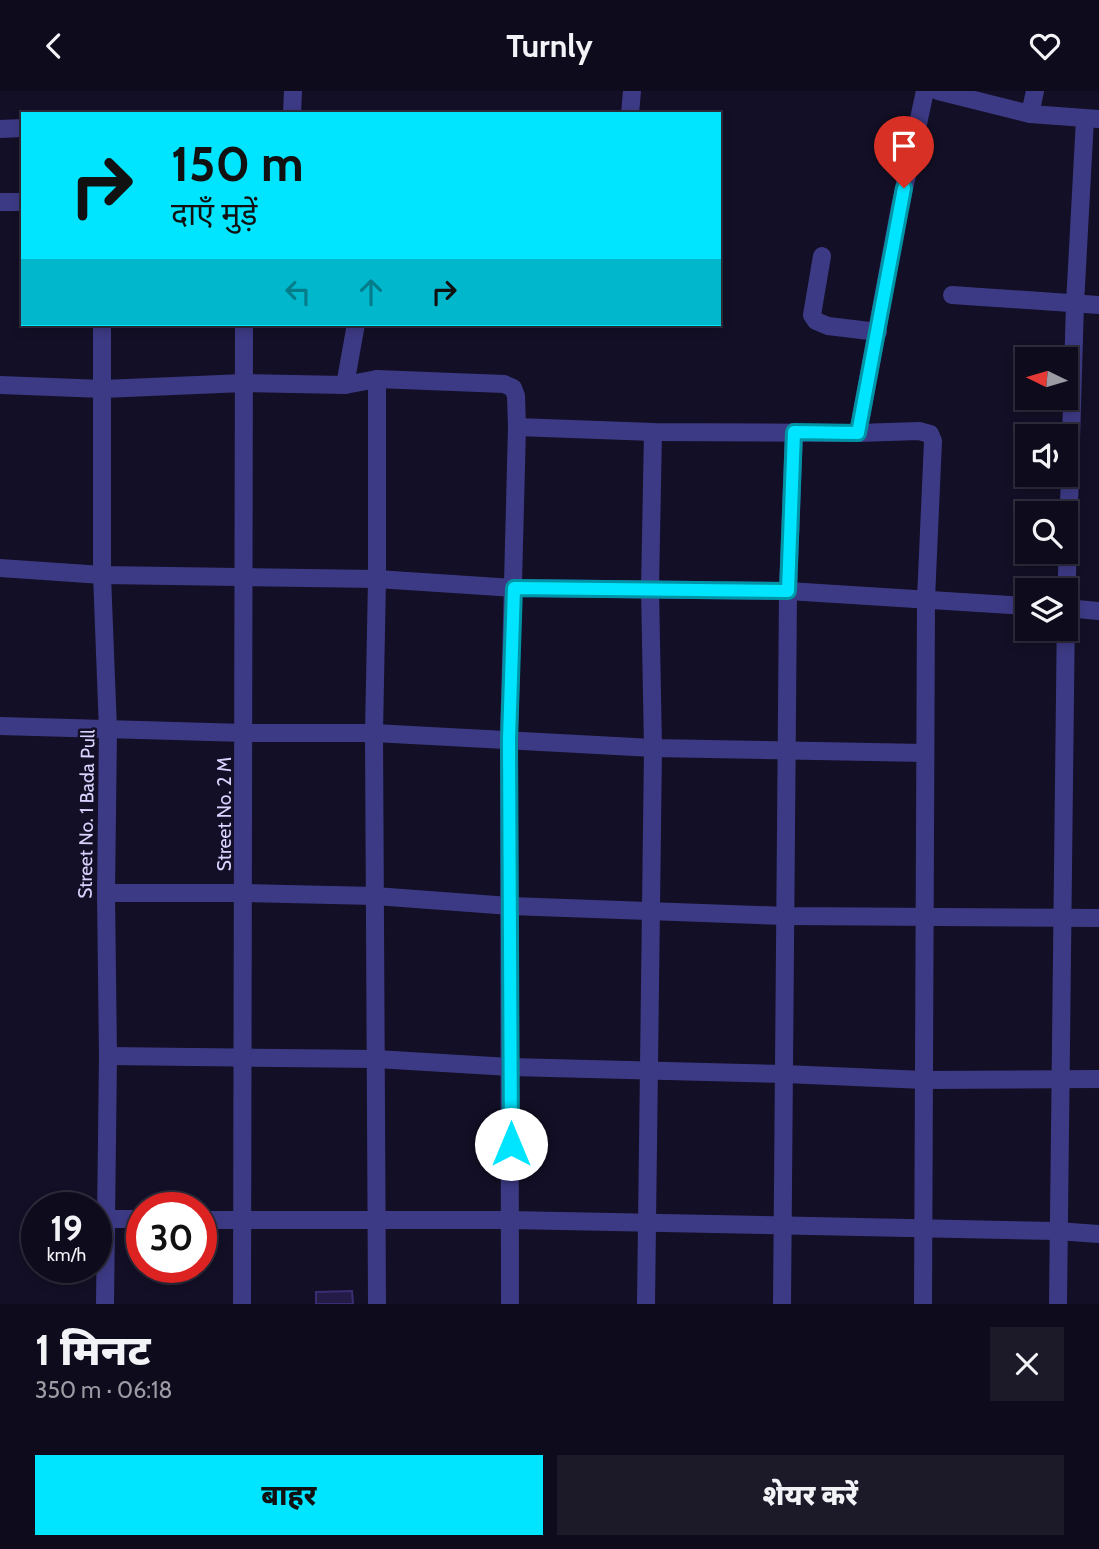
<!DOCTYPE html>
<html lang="hi">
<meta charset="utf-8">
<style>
:root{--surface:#0e0b1c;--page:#1c1929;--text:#f1f3f6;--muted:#9b9ba3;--line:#2e2b3b;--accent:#00e5ff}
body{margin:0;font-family:Cabin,"Noto Sans Devanagari",sans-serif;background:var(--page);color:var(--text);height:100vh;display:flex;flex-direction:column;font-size:26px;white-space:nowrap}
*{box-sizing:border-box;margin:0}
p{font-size:23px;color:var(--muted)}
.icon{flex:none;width:38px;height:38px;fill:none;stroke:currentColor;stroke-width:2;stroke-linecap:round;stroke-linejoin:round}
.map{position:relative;height:1213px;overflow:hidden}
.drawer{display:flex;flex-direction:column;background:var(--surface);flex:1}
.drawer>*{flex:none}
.hud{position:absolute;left:21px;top:21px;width:700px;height:214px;border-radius:0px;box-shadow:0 4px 10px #0003,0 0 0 2px var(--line);background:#00e5ff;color:#111;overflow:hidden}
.needle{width:46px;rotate:275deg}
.tools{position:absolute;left:1015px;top:256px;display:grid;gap:14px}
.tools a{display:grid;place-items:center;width:63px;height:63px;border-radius:0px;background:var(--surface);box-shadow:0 4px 10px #0003,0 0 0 2px var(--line);font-size:35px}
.speed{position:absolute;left:21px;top:1101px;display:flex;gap:14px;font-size:35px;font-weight:700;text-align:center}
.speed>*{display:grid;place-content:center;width:91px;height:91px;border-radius:50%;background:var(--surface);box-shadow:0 4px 10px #0003,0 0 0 2px var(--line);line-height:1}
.speed small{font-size:18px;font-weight:400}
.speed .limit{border:10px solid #d22;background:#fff;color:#111}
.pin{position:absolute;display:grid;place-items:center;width:60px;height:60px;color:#fff;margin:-72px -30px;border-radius:50% 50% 50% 0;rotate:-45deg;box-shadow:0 0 7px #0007}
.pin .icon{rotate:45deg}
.me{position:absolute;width:77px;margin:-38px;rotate:0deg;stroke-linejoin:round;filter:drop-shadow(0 0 5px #0008)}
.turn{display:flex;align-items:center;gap:24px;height:147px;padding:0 35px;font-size:32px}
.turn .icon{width:91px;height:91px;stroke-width:2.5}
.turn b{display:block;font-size:49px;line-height:60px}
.lanes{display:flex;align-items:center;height:66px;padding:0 35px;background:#0003;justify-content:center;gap:35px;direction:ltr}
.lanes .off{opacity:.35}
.round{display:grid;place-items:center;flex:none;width:74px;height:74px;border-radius:0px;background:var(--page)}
.headline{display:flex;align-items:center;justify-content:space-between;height:119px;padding:0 35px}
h1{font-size:42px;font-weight:800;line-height:52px}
.action{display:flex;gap:14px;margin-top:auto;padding:14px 35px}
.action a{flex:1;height:80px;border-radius:0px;background:var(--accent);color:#111;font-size:28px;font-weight:800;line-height:80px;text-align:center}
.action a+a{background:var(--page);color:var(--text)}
header{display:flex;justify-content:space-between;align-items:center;height:91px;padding:0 35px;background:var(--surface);font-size:32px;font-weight:800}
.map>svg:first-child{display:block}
.building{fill:#241b47;stroke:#3b2d73;stroke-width:2}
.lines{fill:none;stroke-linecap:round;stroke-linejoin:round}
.minor{stroke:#3d3a85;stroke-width:18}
.route-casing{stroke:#0095a6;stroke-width:18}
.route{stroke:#00e5ff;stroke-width:12}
.labels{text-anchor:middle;stroke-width:5;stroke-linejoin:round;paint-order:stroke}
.street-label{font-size:19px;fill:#d9d4ff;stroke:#130f26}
</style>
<header><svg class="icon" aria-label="back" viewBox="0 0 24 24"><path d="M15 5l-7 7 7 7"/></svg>Turnly<svg class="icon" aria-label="heart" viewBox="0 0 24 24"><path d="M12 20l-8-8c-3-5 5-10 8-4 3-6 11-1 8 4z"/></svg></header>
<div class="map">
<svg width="1099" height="1213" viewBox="0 0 1099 1213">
<rect width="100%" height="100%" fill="#130f26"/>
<path class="building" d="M352,1200L353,1213H316V1201Z"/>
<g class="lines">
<g class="minor">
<path d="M938,0L1030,23L1099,28"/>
<path d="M292,23L293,0"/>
<path d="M630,23L632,0"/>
<path d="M1030,23L1035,0"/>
<path d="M0,38L23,37"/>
<path d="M0,111H23"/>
<path d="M822,165L812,224L816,230L828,235L878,241"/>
<path d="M952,204L1099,214"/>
<path d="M102,233V484L108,639L106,802L108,965L105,1213"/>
<path d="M377,288V488L374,642L377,1213"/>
<path d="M0,294L103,298L244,292L345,294L377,288L504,293L513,297L516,305L517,336L653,341L858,342L919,340L930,343L933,350L926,508L923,1213"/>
<path d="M345,294L356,233"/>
<path d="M858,342L899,121L925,0"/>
<path d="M0,477L102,484L377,488L514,497L788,500L1027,515"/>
<path d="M1066,517L1099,520"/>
<path d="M0,635L245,642H374L653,657L925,662"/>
<path d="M106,802H244L375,805L511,815L786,825L1099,827"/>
<path d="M108,965L376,968L511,976L785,983L924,989L1099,988"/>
<path d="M105,1128H142"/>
<path d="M201,1129H510L1057,1140L1099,1143"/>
<path d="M242,1213L244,233"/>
<path d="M510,1213L509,648L517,336"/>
<path d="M646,1213L653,657L650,498L653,341"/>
<path d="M782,1213L788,500L794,341"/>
<path d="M1058,1213L1066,517L1075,213L1085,28"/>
</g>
</g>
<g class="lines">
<defs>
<path id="route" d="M511,1053L509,648L514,497L788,500L794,341L858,342L904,97"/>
</defs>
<use href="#route" class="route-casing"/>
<use href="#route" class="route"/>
</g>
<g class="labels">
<g class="street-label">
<text transform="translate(86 723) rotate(-89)" y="7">Street No. 1 Bada Pull</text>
<text transform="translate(224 723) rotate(-90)" y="7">Street No. 2 M</text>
</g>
</g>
</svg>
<div class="tools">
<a><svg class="needle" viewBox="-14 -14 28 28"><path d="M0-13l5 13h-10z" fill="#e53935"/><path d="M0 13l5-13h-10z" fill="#9b9ba3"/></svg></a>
<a><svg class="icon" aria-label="sound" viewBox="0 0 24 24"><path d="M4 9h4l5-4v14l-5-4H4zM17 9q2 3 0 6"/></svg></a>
<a><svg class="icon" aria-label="search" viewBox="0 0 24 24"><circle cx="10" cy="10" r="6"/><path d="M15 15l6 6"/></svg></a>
<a><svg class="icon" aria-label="layers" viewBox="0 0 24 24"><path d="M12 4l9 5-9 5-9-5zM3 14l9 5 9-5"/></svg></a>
</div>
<div class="speed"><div>19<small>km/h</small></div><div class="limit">30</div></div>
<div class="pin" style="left:904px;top:97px;background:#d93025"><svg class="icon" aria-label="arrive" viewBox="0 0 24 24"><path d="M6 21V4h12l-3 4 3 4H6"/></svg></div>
<svg class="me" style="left:511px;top:1053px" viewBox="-20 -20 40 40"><circle r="19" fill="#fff"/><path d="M0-13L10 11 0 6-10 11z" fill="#00e5ff"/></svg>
<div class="hud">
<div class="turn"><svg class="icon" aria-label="right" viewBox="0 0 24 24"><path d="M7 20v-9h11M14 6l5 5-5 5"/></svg><div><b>150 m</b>दाएँ मुड़ें</div></div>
<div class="lanes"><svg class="icon off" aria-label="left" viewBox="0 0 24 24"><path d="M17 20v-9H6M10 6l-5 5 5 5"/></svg><svg class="icon off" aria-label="ahead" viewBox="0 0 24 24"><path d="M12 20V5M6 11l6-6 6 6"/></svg><svg class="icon" aria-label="right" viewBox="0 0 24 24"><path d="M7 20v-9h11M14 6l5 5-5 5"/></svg></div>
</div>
</div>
<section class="drawer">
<div class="headline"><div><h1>1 मिनट</h1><p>350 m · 06:18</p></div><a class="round"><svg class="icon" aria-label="close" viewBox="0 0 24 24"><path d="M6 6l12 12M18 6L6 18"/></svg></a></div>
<div class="action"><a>बाहर</a><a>शेयर करें</a></div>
</section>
